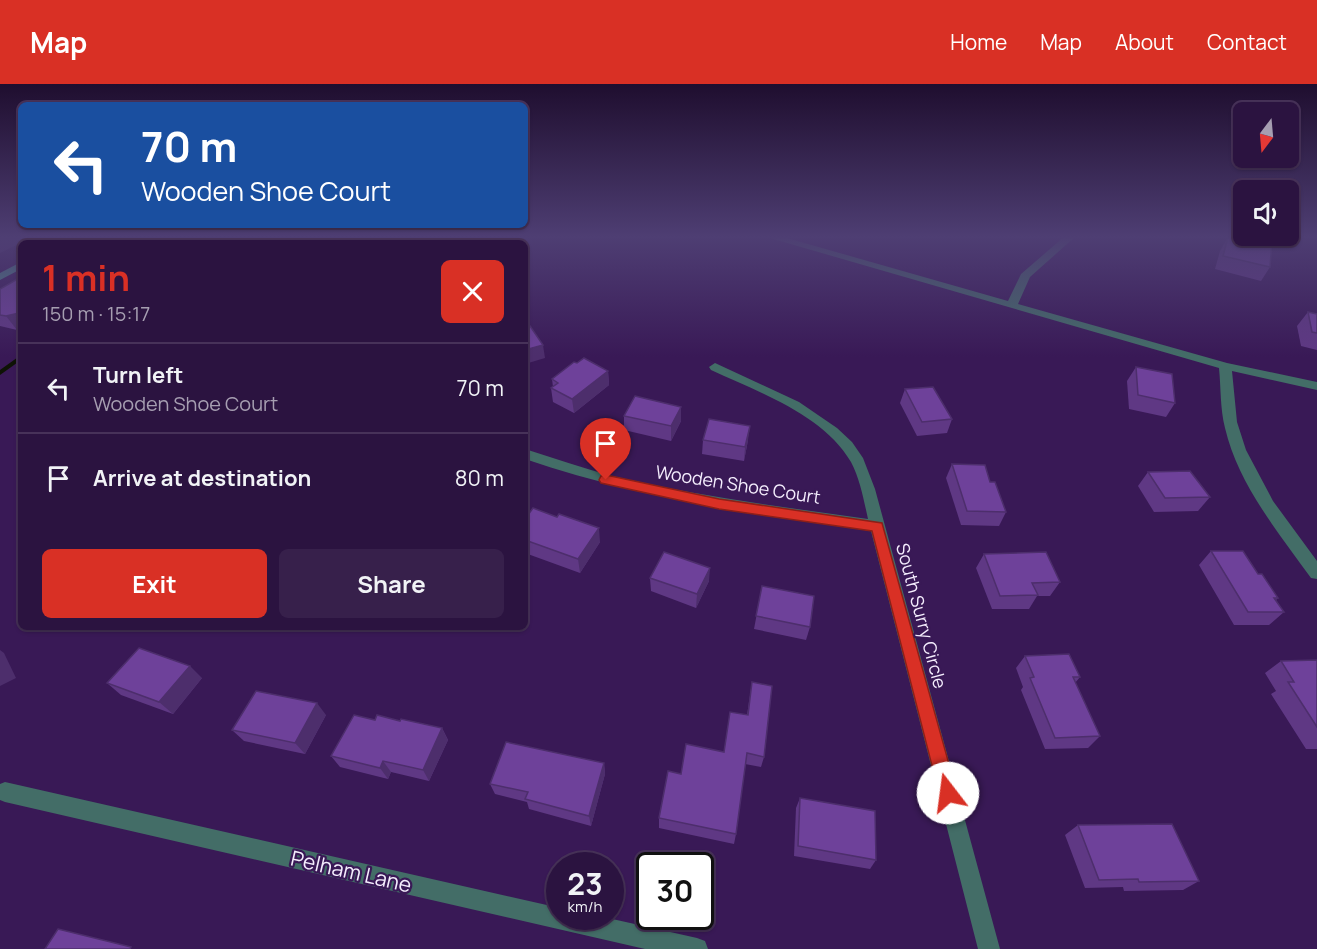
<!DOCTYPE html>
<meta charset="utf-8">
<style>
:root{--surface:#2b1340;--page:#37204b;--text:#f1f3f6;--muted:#a69eb1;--line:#473259;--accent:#d93025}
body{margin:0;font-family:Manrope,sans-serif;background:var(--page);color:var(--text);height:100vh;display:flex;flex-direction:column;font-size:22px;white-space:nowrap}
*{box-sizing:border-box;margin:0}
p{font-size:20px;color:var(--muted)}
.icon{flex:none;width:33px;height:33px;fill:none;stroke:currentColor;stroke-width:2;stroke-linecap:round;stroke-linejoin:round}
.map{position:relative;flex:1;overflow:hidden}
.side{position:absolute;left:18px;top:156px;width:510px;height:390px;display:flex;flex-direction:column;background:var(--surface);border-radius:9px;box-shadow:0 2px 4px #0004,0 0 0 2px var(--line)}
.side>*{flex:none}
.guide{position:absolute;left:18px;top:18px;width:510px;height:126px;border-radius:9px;box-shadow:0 2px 4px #0004,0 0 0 2px var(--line);background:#1a4fa0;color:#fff;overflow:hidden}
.needle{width:39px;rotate:196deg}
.buttons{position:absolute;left:1233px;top:18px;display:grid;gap:12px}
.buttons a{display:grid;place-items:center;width:66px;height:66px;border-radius:9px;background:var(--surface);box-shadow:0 2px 4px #0004,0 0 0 2px var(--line);font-size:30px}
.speed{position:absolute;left:546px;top:768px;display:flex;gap:12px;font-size:30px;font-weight:700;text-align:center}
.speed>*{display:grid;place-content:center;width:78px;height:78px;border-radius:50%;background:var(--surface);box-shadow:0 2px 4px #0004,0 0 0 2px var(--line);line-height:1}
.speed small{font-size:15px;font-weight:400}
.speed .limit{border:3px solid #111;border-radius:9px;background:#fff;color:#111}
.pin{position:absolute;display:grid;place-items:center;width:51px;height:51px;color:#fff;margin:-62px -26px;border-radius:50% 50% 50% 0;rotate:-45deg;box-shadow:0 0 6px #0007}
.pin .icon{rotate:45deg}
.me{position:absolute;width:66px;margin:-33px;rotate:345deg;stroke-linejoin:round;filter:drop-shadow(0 0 4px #0008)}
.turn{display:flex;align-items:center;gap:21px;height:126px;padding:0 24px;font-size:27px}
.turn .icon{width:78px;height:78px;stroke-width:2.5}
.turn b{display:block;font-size:42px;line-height:51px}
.round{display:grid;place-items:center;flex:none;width:63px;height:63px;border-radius:9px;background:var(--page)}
.head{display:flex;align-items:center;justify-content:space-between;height:102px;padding:0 24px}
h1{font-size:36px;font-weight:700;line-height:45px;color:var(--accent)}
.button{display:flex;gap:12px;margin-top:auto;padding:12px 24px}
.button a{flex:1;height:69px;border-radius:9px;background:var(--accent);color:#fff;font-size:24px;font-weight:700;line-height:69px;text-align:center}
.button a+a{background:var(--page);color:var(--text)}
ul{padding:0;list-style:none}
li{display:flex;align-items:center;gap:18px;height:90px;padding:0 24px;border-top:2px solid var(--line)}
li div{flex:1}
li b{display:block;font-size:22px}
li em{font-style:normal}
header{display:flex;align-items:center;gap:36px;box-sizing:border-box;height:84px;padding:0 30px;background:var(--accent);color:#fff}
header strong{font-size:28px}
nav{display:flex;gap:33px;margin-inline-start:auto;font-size:21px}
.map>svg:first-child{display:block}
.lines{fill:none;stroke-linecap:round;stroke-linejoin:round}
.stream{fill:#0e1305;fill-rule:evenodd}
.street{fill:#436d67;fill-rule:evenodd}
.secondary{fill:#4a9188;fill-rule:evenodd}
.wall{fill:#5f3884}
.shaded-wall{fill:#4d2e6c}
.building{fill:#6e419a;stroke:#4d2e6c;stroke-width:1.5}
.route{fill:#d93025;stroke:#8d1f18;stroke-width:1.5}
.labels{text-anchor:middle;stroke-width:4.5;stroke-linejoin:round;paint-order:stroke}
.street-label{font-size:18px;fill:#f4edfd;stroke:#391956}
.near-street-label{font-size:21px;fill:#f4edfd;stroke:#391956}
</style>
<header>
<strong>Map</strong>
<nav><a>Home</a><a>Map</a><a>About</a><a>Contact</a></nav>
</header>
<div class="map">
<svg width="1317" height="865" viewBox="0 0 1317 865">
<rect width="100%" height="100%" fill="#391956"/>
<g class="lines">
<g class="stream">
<path d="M204,152H209L201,159H195Z"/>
<path d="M21,271V276L0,291V286Z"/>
</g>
<g class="street">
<path d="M349,152H359L362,159H352Z"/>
<path d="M763,152H780L1008,217L1021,190L1065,152H1076L1030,193L1018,220L1227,279L1317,298V306L1232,287L1237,338L1246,366L1273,417L1317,477V495L1311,494C1278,448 1238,400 1225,344C1220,324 1221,304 1219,284Z"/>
<path d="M715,279L799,318L837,344L852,358L863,374L875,405L1000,865H978L871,447C754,430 638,414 525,375V365C554,374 583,384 612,392C696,412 783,423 868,435C864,417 860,395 851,378C823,330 758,308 711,286L709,283Z"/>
<path d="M5,698L560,824V832H599L697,854L705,857L708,865H645L5,718L0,716V700Z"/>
</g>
<g class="secondary">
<path d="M68,152H81L71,159H59Z"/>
<path d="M21,178V185L0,196V189Z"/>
</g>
</g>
<g class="wall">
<path d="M419,152H451L455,159H423Z"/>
<path d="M1233,152H1258L1270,183L1261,197L1215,185L1220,167L1228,153L1232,154Z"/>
<path d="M0,205L17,246L0,242Z"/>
<path d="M1308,228L1317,230V266L1301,262L1297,242Z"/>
<path d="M577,279L608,287L609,301L574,329L553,318L551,304L553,303L552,295Z"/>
<path d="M1136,283L1175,319L1166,333L1129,325L1127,297Z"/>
<path d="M905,305L952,335L947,349L917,352L900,319Z"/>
<path d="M624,332L681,337L671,357L624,346Z"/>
<path d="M703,356H748L744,377L702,370Z"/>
<path d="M952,380L990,398L1006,428L999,442L961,441L946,394Z"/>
<path d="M1148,388L1210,413L1198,427L1154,428L1138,402Z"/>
<path d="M557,433L600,458L580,489L525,469V435Z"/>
<path d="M1211,467L1278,514L1276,516L1284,528L1269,541H1234L1199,481Z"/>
<path d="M984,470L1060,498L1050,512H1037L1029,525H992L976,484Z"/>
<path d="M650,494L709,497L696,524L651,507Z"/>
<path d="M762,502L810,543L806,556L754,545Z"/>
<path d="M1025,572L1080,593L1075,599L1100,652L1088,664L1045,665L1021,606L1023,603L1016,584Z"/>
<path d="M1317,576V665H1306L1271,610L1276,607L1265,589L1281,577Z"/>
<path d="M202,594L173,630L121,611L107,599Z"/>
<path d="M752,598L764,673L761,683L745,680L736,750L734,760L659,744V734L724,668L747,631Z"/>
<path d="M326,631L305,670L244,657L232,646Z"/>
<path d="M375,636L400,637L442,644L448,656L429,697L391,688L388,695L340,683L331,672Z"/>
<path d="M604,679L605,690L591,742L529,725L527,718L495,710L490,700Z"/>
<path d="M800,714L876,776L870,785L794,772L796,724Z"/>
<path d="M1078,741L1199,797L1183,806L1124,807L1123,803L1085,804L1065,751Z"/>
</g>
<g class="shaded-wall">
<path d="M0,152H35L0,169Z"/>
<path d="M21,222V245L17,246L6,232Z"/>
<path d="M543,261L545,274L525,280V266Z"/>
<path d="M608,287L609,301L574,329L572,315Z"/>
<path d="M681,323V337L671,357V342Z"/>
<path d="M750,342L748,356L744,377L745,363Z"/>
<path d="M599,444L600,458L580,489L578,475Z"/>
<path d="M710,484L709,497L696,524L697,510Z"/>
<path d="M0,566L4,569L16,594L0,602Z"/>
<path d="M190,582L202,594L173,630L159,618Z"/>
<path d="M317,619L326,631L305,670L295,659Z"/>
<path d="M442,644L448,656L429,697L423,686Z"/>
<path d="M383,677L391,688L388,695L380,684Z"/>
<path d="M604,679L605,690L591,742L589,732Z"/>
</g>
<g class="building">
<path d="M264,152H289L291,159H265Z"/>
<path d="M423,152H451L455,159H426Z"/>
<path d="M1234,152H1258L1272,156L1270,183L1223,172L1228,153L1233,155Z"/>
<path d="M21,193V222L18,224L19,229L6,232L0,231V205Z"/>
<path d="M1308,228L1317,230V249L1312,248Z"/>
<path d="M530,242L543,261L525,266V244Z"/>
<path d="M584,274L608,287L572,315L551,304L558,299L552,295L574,278L577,279Z"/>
<path d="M1136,283L1172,290L1175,319L1138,311Z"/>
<path d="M933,303L952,335L922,338L905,305Z"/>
<path d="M635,312L681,323L671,342L624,332Z"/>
<path d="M709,335L750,342L745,363L703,356Z"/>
<path d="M952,380L985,381L990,398H995L1006,428L967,427Z"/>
<path d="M1190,387L1210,413L1165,414L1148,388Z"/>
<path d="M533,424L557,433L559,430L599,444L578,475L525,456V435Z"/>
<path d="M1211,467H1243L1258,490H1262L1278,514H1274L1284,528H1248Z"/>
<path d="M664,468L710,484L697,510L650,494Z"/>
<path d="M1046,468L1060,498L1032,499L1038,511L1000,512L984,470Z"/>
<path d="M762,502L814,512L810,543L756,532Z"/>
<path d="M139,564L190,582L159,618L107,599Z"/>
<path d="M1069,570L1080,593H1073L1100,652L1055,654L1030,594L1034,593L1025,572Z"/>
<path d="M1317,576V643L1288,598H1294L1281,577Z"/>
<path d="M752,598L772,602L764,673L747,669L736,750L659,734L668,687L681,690L686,660L724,668L730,628L748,631Z"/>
<path d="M256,607L317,619L295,659L232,646Z"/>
<path d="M354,631L375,636L377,631L400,637L401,635L442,644L423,686L383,677L380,684L331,672Z"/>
<path d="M506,658L604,679L589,732L525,715L528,708L490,700Z"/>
<path d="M800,714L875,727L876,776L798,762Z"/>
<path d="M1172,740L1199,797L1139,798L1138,795L1099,796L1078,741Z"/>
<path d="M58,845L131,863L130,865H45Z"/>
</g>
<linearGradient id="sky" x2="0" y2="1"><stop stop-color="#1f0e2f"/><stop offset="0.56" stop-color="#4e3e73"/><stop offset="1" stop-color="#4e3e73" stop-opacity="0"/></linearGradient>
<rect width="1317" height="273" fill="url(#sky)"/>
<path class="route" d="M606,391L719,415L882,439L957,709L955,716L948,718L942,716L939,709L872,447L719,425L601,399L599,396L601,392Z"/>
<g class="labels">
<g class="street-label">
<text transform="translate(738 401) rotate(9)" y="6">Wooden Shoe Court</text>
<text transform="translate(921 532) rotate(75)" y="6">South Surry Circle</text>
</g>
<g class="near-street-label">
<text transform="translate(351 788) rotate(13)" y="7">Pelham Lane</text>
</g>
</g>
</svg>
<div class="buttons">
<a><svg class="needle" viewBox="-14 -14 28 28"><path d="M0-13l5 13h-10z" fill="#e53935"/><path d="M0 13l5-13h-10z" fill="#a69eb1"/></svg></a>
<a><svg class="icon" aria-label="sound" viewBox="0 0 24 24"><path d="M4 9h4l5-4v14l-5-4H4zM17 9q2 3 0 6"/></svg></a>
</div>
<div class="speed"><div>23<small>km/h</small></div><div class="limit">30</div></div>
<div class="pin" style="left:606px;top:396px;background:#d93025"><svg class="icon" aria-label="arrive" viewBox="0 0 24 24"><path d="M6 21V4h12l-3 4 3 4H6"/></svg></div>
<svg class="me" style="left:948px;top:709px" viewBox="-20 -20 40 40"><circle r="19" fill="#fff"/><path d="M0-13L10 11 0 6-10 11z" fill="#d93025"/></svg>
<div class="guide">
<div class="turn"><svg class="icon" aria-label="left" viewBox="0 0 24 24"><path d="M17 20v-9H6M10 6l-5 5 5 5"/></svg><div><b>70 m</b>Wooden Shoe Court</div></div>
</div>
<section class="side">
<div class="head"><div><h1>1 min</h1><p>150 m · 15:17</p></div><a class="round" style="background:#d93025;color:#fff"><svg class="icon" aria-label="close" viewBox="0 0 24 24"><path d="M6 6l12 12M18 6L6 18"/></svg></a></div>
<ul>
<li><svg class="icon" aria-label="left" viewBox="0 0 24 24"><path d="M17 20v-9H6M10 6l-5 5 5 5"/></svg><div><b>Turn left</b><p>Wooden Shoe Court</p></div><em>70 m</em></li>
<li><svg class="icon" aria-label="arrive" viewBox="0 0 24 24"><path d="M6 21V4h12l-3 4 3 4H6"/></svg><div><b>Arrive at destination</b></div><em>80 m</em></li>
</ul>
<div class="button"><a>Exit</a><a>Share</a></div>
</section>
</div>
